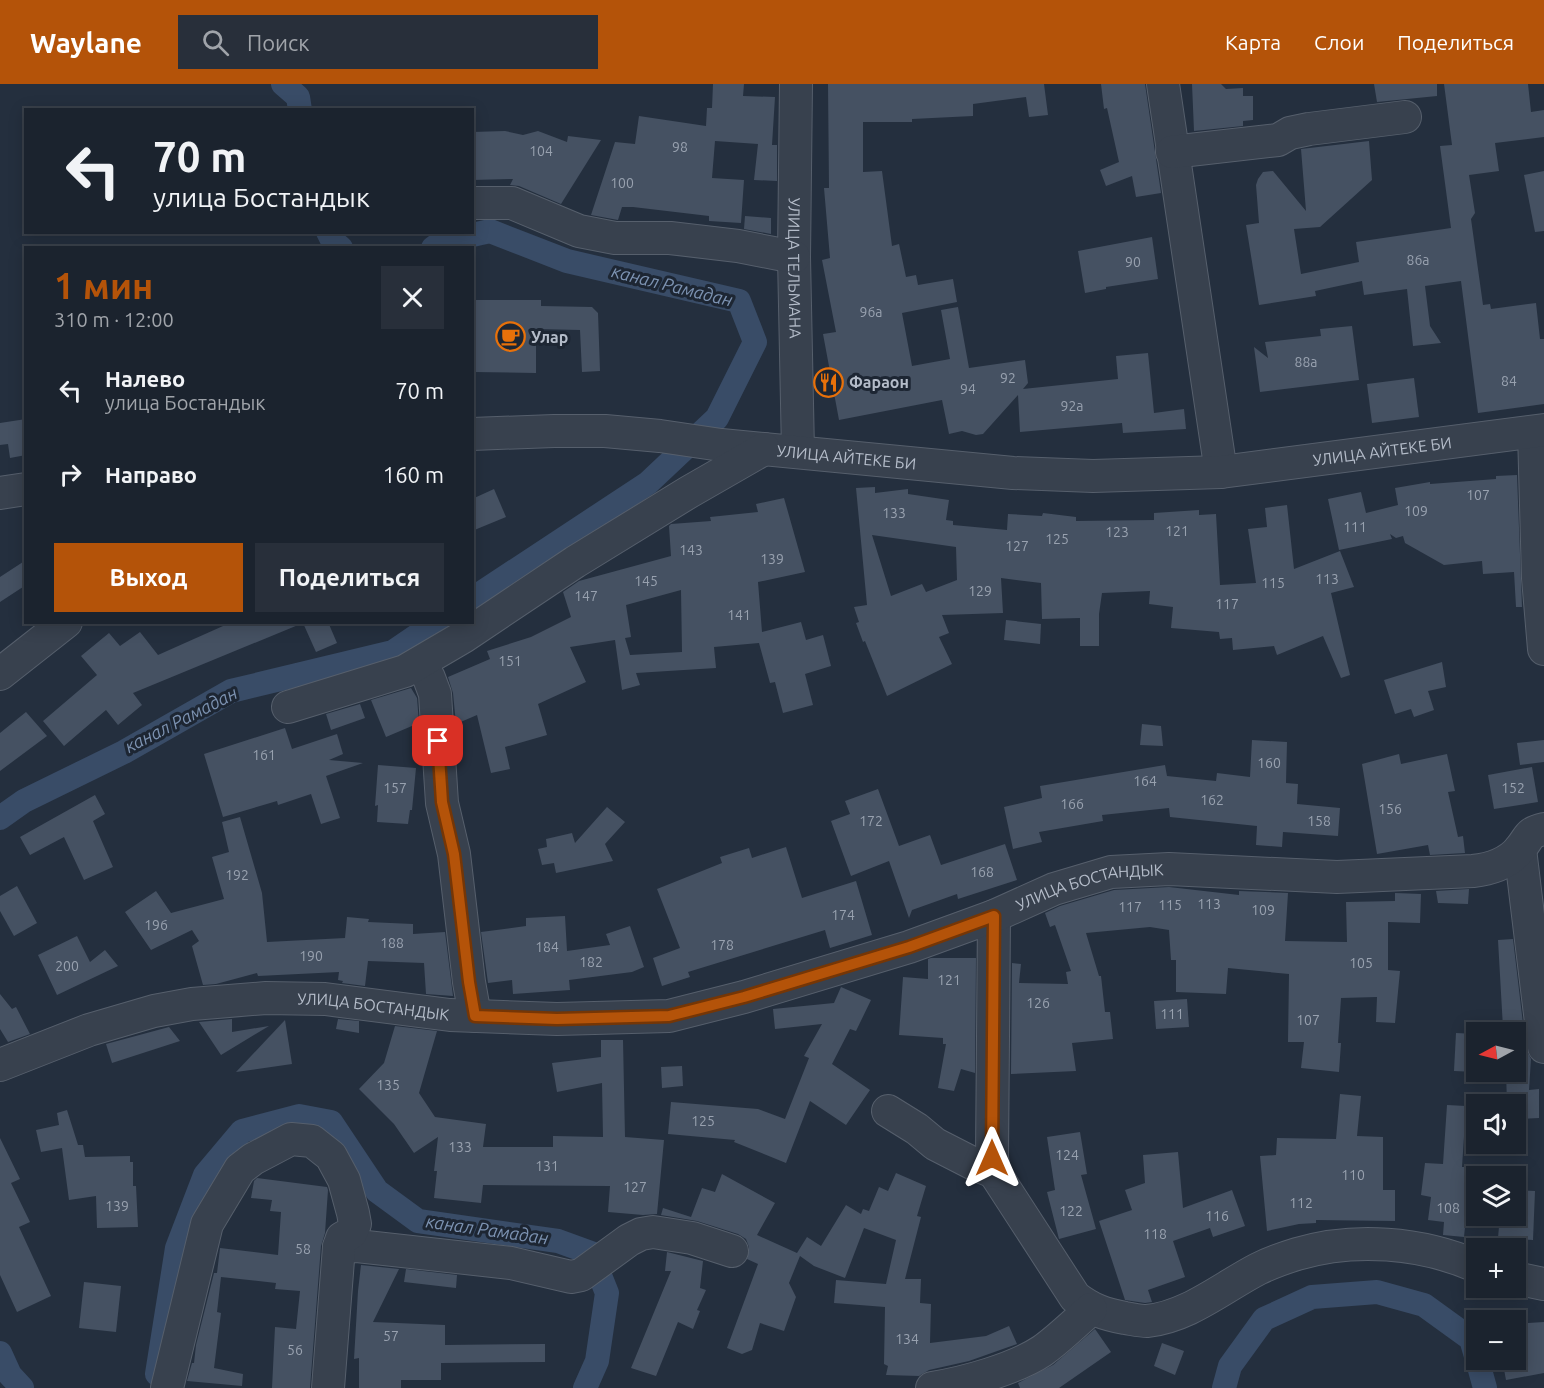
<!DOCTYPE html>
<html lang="ru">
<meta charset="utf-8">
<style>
:root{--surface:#1b232e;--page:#282f3a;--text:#f1f3f6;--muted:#a0a4aa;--line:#39404a;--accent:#b45309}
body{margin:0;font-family:Ubuntu,sans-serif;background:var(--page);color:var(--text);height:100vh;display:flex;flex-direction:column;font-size:22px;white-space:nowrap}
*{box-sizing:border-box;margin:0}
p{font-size:20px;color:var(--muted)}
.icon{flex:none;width:33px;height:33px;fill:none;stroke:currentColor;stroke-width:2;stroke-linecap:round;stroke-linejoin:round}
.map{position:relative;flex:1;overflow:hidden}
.panel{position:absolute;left:24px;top:162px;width:450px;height:378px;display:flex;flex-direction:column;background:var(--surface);border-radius:0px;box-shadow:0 3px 15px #0003,0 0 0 2px var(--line)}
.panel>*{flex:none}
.guide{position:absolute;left:24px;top:24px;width:450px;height:126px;border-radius:0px;box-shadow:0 3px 15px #0003,0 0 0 2px var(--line);background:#1b232e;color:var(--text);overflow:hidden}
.needle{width:39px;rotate:263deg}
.buttons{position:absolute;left:1466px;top:938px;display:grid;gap:12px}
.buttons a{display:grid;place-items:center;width:60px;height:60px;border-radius:0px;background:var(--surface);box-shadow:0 3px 15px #0003,0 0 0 2px var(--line);font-size:30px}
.pin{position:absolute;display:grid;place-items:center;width:51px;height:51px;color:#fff;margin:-26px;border-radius:12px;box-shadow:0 3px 9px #0006}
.me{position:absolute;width:66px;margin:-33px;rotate:0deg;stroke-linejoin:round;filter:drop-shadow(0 0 4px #0008)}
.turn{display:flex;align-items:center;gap:21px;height:126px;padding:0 30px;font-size:27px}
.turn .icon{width:78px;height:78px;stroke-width:2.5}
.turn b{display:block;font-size:42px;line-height:51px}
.round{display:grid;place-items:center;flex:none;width:63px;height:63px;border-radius:0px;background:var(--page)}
.overview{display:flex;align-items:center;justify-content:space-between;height:102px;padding:0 30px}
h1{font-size:36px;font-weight:700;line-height:45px;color:var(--accent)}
.button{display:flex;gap:12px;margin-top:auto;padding:12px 30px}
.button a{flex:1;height:69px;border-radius:0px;background:var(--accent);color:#fff;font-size:24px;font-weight:700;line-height:69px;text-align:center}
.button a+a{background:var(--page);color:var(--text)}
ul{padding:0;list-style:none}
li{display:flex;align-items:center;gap:18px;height:84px;padding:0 30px}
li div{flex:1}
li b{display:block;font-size:22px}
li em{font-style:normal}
header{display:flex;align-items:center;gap:36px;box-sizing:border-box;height:84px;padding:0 30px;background:var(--accent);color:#fff}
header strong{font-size:28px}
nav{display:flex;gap:33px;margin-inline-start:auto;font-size:21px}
.search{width:420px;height:54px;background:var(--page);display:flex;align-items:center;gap:15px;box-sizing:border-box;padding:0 21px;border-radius:0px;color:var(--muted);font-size:22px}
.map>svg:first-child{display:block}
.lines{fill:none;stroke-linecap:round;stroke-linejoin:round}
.canal{stroke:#394c67;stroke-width:24}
.building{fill:#455162;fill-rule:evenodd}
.minor-casing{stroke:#565f6c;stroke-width:34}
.minor{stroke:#38414e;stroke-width:32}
.route-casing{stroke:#753606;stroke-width:15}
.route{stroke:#b45309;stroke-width:10}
.labels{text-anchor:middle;stroke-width:6;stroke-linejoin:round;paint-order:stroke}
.number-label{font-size:14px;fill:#98a1af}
.street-label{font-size:16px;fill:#b4bcc9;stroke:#1d2633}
.poi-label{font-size:16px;font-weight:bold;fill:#b4bcc9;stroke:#1d2633;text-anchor:start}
.water-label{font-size:18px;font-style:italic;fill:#7c92b1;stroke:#1d2633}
</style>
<header>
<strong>Waylane</strong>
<div class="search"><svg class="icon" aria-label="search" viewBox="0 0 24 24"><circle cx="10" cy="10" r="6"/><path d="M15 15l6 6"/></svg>Поиск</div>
<nav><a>Карта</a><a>Слои</a><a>Поделиться</a></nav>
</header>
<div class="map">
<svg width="1544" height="1304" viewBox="0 0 1544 1304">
<rect width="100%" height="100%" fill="#242f3e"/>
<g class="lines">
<g class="canal">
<path d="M283,0L298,13L300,26"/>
<path d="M328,148L332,156L341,164"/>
<path d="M433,164L441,158L490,147L567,177L739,217L755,258L717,334L648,399L472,515"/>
<path d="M0,734L24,717L124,668L231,607L393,568L437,538"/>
<path d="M0,1269L10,1291L22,1304"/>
<path d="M1477,1275L1485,1304"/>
<path d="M157,1290L177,1164L205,1091L242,1047L299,1032L331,1038L377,1107L418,1137L558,1157L591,1169L607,1209L597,1277L585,1304"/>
<path d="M1224,1304L1230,1282L1264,1235L1312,1213L1377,1208L1424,1221L1471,1255L1476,1272"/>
</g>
</g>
<g class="building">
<path d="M713,0H744L743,12L775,13L772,61H777V97L754,96L758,60L715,57L712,94L744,96L741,139L709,137V132L633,123H622L618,136L591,131L615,58L635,60L639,32L706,42L707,24H712Z"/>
<path d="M828,0H1044L1048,31L1029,33L1026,13L973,20V32L912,35V38H863V88L882,87L892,162L899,160L906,193L916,191L918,201L953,195L957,218L902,229L912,282L950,275L941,226L958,223L969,284L1025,276L1028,299L1023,305L1118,295L1116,272L1148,269L1154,329L1184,325L1186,345L1123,349L1122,339L1020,348L1018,311L983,350L976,351L962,347L949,350L942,316L839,336L823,250L836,248L822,176L830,174L824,104H829Z"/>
<path d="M1101,0H1145L1161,109L1136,113L1132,92L1106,102L1100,86L1119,78L1107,24L1104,25Z"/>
<path d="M1192,0H1221L1226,5L1243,4V12H1253V36L1243,37V42L1194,47Z"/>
<path d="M1374,0H1437V12L1377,18Z"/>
<path d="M1444,0H1528L1531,28L1544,26V53L1495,59L1499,87L1469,91L1475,129L1471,135L1483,221L1490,220L1491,225L1536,219L1540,255H1544V320L1478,329L1461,197L1425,202L1430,242L1441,259L1413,262L1407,205L1364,211L1362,197L1315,207L1316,212L1259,221L1246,141L1259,139L1256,101L1258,95L1263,88L1273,87L1306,127L1301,65L1369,57L1372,96L1320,143L1294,145L1301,190L1359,178L1356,158L1451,144L1440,62L1452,61Z"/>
<path d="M505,47L523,51L538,47L567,58L568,52L601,56L561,120L519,102L510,101L513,95L472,96V48Z"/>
<path d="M1544,87V147L1535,148L1524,91Z"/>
<path d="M745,132L771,134V150L744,145Z"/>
<path d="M1152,153L1158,195L1106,203V205L1085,209L1078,167Z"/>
<path d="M475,216H541V222L592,223L598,229L600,287L582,288L580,246L536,245V289L474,288Z"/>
<path d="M1352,242L1359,296L1260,308L1254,263L1268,274L1265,258L1321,252L1320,245Z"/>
<path d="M1414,294L1419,333L1372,339L1367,300Z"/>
<path d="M26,335V371L10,374L8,360L0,361V339Z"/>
<path d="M1517,391L1522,523H1516L1514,488L1483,490L1482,477L1444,481L1405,459L1403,452L1396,454L1390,450L1392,455L1339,466L1328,415L1361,408L1366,429L1398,421L1395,404L1430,398V400L1496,395V392Z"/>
<path d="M875,403V409L908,405V410L949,416L946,436L953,437V441L1007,446L1008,430L1042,432L1043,429L1076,433V437L1154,436V429L1199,426V431L1216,430L1220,501L1256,499L1248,445L1267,443L1265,424L1287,421L1294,485L1340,467L1354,503L1331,509L1350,591L1341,594L1323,552L1277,571L1274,562L1233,566L1232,554L1220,555L1219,548L1171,544L1173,523L1149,520L1150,507L1102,509L1099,530V562H1080V534L1042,535L1041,499L1001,494L1003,529L942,531L949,549L939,553L952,580L887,612L865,557L863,558L856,539L859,538L854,523L867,521L856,404ZM872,451L956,463L957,496L926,508L922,500L891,512Z"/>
<path d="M494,405L506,433L472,447V415Z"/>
<path d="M784,414L805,488L758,498L762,548L801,538L806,556L823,551L831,582L805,590L813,621L783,629L775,598L770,599L759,559L714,563L716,584L636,589L640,601L622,606L615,556L570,563L586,598L538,620L547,651L505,663L510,685L491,689L477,631L456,640L453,609L448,593L490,575L487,567L531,553L571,533L563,508L579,497L671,472L669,442L671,440L711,437L710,433L758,428L756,420ZM681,506L682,568L630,571L625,554L631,553L626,521Z"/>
<path d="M26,476V501L0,518V493Z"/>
<path d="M1006,536L1041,540L1040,560L1004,556Z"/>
<path d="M232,538H328L337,559L316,568L303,539L133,609L142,621L118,641L106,626L64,662L43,637L97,591L81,572L109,549L120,562L140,548L158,571Z"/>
<path d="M1442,578L1446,603L1428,607L1434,626L1414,633L1411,625L1395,630L1384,596Z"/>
<path d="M411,604L417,614L419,639L386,653L371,616Z"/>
<path d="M360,620L365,634L331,646L326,630Z"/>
<path d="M26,628L47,652L0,687V649Z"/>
<path d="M1142,640L1161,642L1163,662L1140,661Z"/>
<path d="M285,644L292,665L337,650L343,670L329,676L363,679L326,692L340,734L321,740L311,710L278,721L277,717L223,733L204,670Z"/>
<path d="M1252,656L1287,658L1286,699L1298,700L1297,720L1340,724L1338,752L1283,748L1282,763L1256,761L1257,742L1170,733L1169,724L1102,731L1103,737L1039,748L1042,758L1013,765L1004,723L1042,714L1040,702L1165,681L1167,692L1216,697L1217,689L1250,693Z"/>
<path d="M1544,656V678L1520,681L1517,659Z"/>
<path d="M1399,670L1401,680L1447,670L1455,707L1448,708L1458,753L1463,752L1465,769L1430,771L1428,761L1377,770L1362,680Z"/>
<path d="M378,681L416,684L412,726H410L408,740L377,738L378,721L375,722Z"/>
<path d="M1532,683L1538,718L1494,725L1488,691Z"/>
<path d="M878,705L899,762L930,751L941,781L1005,760L1017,796L958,815L957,810L912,826L909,834L889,777L851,792L831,737L850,730L845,717Z"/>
<path d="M95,711L105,730L93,737L113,783L84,796L64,753L30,771L20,753Z"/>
<path d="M607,723L625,738L605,760L613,777L556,789L554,779L542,781L538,765L547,763L546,755L572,749L575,759Z"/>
<path d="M240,733L262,809L267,858L345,854L347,833L369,835L368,838L413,840V850L445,848L453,912L426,910L424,879L368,877L365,902L342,899L343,897L338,896L339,888L258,892L257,889L216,900L203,901L192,862L199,857L192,846L151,866L125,828L156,807L171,829L224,815L212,773L229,768L222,738Z"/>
<path d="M786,763L802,814L856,797L872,851L830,864L825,846L688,888L690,893L662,902L653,874L680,864L657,805L722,779L720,773L749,764L752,774Z"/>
<path d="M17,802L37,839L14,852L0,827V812Z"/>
<path d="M1169,803L1239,811V807L1288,809L1285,857L1347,858L1346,818L1395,817V809L1421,810L1420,839L1388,838V886L1400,887L1395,939L1376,938L1377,913L1341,914L1338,959H1341L1339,988L1301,984L1304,958H1288L1289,890L1228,884L1226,910L1176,908V876H1171L1169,846L1150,843L1086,849L1099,892H1101L1105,928H1110L1113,955L1072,959L1076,987L1011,990L1012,879L1021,880L1019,899L1068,900L1066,888L1071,887L1055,841L1050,843L1045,829L1060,822L1114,806Z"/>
<path d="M1469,805L1468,820L1438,819L1436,807Z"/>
<path d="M565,832L567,867L610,861L606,850L630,842L644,883L632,888L569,896L570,906L513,910L512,896L488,899L481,848L526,842V834Z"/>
<path d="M77,852L90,878L105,866L118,882L57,911L38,871Z"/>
<path d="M1513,855L1526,965L1531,975L1529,1006L1539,1005V1034L1515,1035V1020H1507L1506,987H1515V944H1503L1498,856Z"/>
<path d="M931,874H976L975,989L961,985L954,1007L938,1004L946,960H943V954L899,951L903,893L928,895V875Z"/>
<path d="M841,903L871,916L856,947L850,945L832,980L870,1006L846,1041L810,1017L786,1079L734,1058L735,1056L668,1050L671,1018L758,1025L785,1035L809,974L804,972L822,940L775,945L773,925L834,919Z"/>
<path d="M0,910L12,925L16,923L30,950L8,958L0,945Z"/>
<path d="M1187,915L1189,943L1156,945L1154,917Z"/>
<path d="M232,935V948L269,942L221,971L199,938Z"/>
<path d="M338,935L359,937V949L336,945Z"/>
<path d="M285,936L292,980L236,988Z"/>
<path d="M395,942L437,947L419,1009L435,1033L486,1040L483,1063H553V1052L603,1053L602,999L557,1008L552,979L601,973V956H623L625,1053L664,1056L657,1130L643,1131L608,1128L610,1102L483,1101L481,1119L434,1114L437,1087H434L438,1053L414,1069L394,1040L359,1005L384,979Z"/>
<path d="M169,943L180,957L112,979L106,960Z"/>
<path d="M1456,949L1476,950V988L1454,987Z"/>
<path d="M682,982L683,1002L662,1004L661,983Z"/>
<path d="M1340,1010L1361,1012L1357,1052L1383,1053V1106H1395V1137L1316,1136V1139L1299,1140L1267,1147L1260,1072L1276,1071L1277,1054L1336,1055Z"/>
<path d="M1447,1021L1466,1022L1462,1083H1467L1466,1092L1470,1093L1464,1153L1443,1151L1444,1138L1428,1136L1431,1113L1421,1111L1425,1079L1443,1080Z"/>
<path d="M67,1026L78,1061H83L85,1073L130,1072V1078H133V1102H136L138,1143L97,1144L96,1112L69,1116L62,1064L41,1068L36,1046L59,1041L57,1029Z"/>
<path d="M1080,1048L1087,1090L1081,1091L1096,1145L1059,1155L1047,1108L1055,1106L1047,1053Z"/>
<path d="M0,1054L20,1095L11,1099L30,1138L19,1143L51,1212L17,1228L0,1191Z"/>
<path d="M1178,1068L1183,1124L1232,1106L1245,1142L1213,1153L1210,1144L1173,1157L1185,1193L1148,1206L1152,1218L1145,1219L1125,1216L1099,1137L1132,1126L1125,1106L1145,1099L1143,1071Z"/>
<path d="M896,1089L926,1102L917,1132L921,1133L905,1195H921L920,1219L931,1220L930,1259L986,1252L1009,1242L1017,1260L969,1277L929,1286L919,1292L886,1291L888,1282L884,1280L885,1223L834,1219L836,1196L886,1200L896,1156L864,1144L845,1194L814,1182L800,1172L789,1199L796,1213L784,1247L760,1239L752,1266L742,1270L727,1264L758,1180L747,1175L749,1163L746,1155L738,1150L697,1137L661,1131L663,1124L691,1133L702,1104L715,1108L722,1090L775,1119L757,1151L797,1169L807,1153L821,1162L846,1121L861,1130L863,1125L869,1127L879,1103L888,1107Z"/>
<path d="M257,1094L327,1103L328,1106L325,1149L321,1162L310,1304H272L275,1243L296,1245L300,1207L275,1205L276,1199L221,1193L217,1228L221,1229L214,1284L243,1290L242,1302L187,1297L192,1279H194L196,1261L214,1189H217L220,1164L278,1171L281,1128L270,1127L272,1116L251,1114L254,1097Z"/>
<path d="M1515,1106L1535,1107L1533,1156L1498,1154L1500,1131H1515Z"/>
<path d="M667,1168L703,1177L700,1204L706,1206L697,1226L700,1227L693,1245L678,1238L656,1292L631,1284L671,1187H665Z"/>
<path d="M361,1181L399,1185L373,1238L445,1241V1261L545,1260V1278L441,1279V1296H401V1304H359V1274L354,1275L358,1207Z"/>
<path d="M406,1185L457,1191L456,1204L404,1198Z"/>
<path d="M84,1198L121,1202L116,1248L79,1244Z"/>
<path d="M1544,1238V1289L1506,1296L1502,1275H1515V1243L1528,1239Z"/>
<path d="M1095,1245L1111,1268L1059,1304H1020L1018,1299L1053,1281Z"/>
<path d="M1162,1259L1184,1267L1175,1291L1154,1282Z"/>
</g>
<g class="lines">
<defs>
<g id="minor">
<path id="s1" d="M796,0L794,173L798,368"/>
<path d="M1163,0L1221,388"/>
<path d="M1172,68L1278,56L1290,49L1309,45L1405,33"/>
<path d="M472,119H512L579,147L615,154H670L738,162L794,173"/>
<path d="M1534,348L1538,494L1544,565"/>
<path id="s2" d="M472,350L554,347H605L660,352L721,361L1013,389L1093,392L1221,388L1544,346"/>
<path d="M0,409L26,405"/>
<path d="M420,579L429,594L435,610L442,719L454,770L469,898L475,932"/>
<path d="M0,590L66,538"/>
<path d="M288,623L405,587L463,553L575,478L689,408L764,365"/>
<path d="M1520,765L1544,963"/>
<path d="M994,832L992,1074L994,1088L1075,1213C1092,1226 1104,1230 1125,1234C1132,1235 1140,1237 1147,1237C1188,1233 1223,1203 1258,1185C1270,1179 1284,1174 1297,1170C1354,1153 1421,1158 1476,1182"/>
<path id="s3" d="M0,981L89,946L154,927L192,920L266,914L325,915L450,931L557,935L669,932L744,913L909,863L994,832L1054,805L1111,788L1169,785L1337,793L1473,787C1491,785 1508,780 1520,765C1530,753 1527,749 1544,745"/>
<path d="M888,1027L917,1045L935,1060L976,1081L994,1088"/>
<path d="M339,1163L357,1162L511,1179L571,1193L581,1191L629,1156L641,1150L653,1148L692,1154L732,1167"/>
<path d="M1515,1194L1544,1200"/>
<path d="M167,1304L207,1140L240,1085L253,1075L291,1055L312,1057L331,1072L344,1096L353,1129L355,1140L351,1149L342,1154L339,1163L328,1304"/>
<path d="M932,1304C964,1299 1015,1285 1042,1267C1059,1255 1075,1239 1091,1225"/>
</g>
</defs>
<use href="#minor" class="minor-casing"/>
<use href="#minor" class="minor"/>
</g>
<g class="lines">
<defs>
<path id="route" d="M438,657L442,718L454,770L469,898L475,932L557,935L669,932L744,913L909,863L994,832L992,1074"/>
</defs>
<use href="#route" class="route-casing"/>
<use href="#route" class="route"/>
</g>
<defs>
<symbol id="cafe-ring" viewBox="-11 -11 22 22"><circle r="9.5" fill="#1d2633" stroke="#e8710a" stroke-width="1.5"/><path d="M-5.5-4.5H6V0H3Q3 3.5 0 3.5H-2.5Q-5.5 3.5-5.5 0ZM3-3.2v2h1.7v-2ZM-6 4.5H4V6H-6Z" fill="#e8710a"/></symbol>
<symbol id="restaurant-ring" viewBox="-11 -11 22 22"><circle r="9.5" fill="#1d2633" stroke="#e8710a" stroke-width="1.5"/><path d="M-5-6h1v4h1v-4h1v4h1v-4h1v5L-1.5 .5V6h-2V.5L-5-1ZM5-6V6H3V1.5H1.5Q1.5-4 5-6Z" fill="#e8710a"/></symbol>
</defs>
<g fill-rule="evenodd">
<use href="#cafe-ring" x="494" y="236" width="33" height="33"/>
<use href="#restaurant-ring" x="812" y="282" width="33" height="33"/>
</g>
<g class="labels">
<g class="number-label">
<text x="680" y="68">98</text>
<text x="541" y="72">104</text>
<text x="622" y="104">100</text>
<text x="1418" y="181">86а</text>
<text x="1133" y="183">90</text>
<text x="871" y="233">96а</text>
<text x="1306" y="283">88а</text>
<text x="1008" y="299">92</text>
<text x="1509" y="302">84</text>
<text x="968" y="310">94</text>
<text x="1072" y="327">92а</text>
<text x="1478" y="416">107</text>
<text x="1416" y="432">109</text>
<text x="894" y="434">133</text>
<text x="1355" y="448">111</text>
<text x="1177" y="452">121</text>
<text x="1117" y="453">123</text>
<text x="1057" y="460">125</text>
<text x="1017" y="467">127</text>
<text x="691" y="471">143</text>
<text x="772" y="480">139</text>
<text x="1327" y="500">113</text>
<text x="646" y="502">145</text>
<text x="1273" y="504">115</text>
<text x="980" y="512">129</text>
<text x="586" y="517">147</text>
<text x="1227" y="525">117</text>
<text x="739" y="536">141</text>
<text x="510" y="582">151</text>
<text x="264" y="676">161</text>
<text x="1269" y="684">160</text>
<text x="1145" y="702">164</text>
<text x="395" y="709">157</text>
<text x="1513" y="709">152</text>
<text x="1212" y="721">162</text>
<text x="1072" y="725">166</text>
<text x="1390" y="730">156</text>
<text x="871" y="742">172</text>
<text x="1319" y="742">158</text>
<text x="982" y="793">168</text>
<text x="237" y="796">192</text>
<text x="1209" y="825">113</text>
<text x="1170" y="826">115</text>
<text x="1130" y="828">117</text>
<text x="1263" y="831">109</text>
<text x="843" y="836">174</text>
<text x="156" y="846">196</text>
<text x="392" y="864">188</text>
<text x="722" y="866">178</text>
<text x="547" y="868">184</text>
<text x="311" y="877">190</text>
<text x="591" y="883">182</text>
<text x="1361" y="884">105</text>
<text x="67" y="887">200</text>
<text x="949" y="901">121</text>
<text x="1038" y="924">126</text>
<text x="1172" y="935">111</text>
<text x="1308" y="941">107</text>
<text x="388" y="1006">135</text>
<text x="703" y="1042">125</text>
<text x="460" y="1068">133</text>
<text x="1067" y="1076">124</text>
<text x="547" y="1087">131</text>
<text x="1353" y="1096">110</text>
<text x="635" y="1108">127</text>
<text x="1301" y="1124">112</text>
<text x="117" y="1127">139</text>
<text x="1448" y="1129">108</text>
<text x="1071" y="1132">122</text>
<text x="1217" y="1137">116</text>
<text x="1155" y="1155">118</text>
<text x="303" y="1170">58</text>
<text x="391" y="1257">57</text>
<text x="907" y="1260">134</text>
<text x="295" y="1271">56</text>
</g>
<g class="street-label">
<text dy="6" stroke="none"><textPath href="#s1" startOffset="184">УЛИЦА ТЕЛЬМАНА</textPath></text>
<text dy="6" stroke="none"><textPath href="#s2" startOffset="914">УЛИЦА АЙТЕКЕ БИ</textPath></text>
<text dy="6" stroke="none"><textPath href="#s2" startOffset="376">УЛИЦА АЙТЕКЕ БИ</textPath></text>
<text dy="6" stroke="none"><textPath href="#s3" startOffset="1122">УЛИЦА БОСТАНДЫК</textPath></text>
<text dy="6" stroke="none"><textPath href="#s3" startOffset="384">УЛИЦА БОСТАНДЫК</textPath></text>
</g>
<g class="poi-label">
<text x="531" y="259">Улар</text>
<text x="849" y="304">Фараон</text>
</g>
<g class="water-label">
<text transform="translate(672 202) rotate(14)" y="6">канал Рамадан</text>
<text transform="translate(181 636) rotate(-27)" y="6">канал Рамадан</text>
<text transform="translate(487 1146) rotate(8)" y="6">канал Рамадан</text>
</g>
</g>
</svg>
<div class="buttons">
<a><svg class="needle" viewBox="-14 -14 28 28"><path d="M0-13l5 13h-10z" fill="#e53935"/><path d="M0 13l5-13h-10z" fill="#a0a4aa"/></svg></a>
<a><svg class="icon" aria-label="sound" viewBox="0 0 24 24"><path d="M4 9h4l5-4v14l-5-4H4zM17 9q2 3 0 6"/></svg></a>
<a><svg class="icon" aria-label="layers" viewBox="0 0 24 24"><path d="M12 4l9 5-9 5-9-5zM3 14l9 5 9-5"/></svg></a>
<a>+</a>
<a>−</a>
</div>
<div class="pin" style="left:438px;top:657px;background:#d93025"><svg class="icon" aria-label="arrive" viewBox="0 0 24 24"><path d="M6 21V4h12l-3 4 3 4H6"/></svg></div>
<svg class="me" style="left:992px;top:1074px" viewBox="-20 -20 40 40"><path d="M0-17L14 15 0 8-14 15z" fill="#b45309" stroke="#fff" stroke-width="4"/></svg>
<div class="guide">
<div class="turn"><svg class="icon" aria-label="left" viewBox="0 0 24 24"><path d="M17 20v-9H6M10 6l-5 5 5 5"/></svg><div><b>70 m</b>улица Бостандык</div></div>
</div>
<section class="panel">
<div class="overview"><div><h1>1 мин</h1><p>310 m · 12:00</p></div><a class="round"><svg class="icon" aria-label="close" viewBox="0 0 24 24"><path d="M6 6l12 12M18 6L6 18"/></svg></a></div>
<ul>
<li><svg class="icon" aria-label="left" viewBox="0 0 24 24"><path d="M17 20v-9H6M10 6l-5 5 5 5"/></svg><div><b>Налево</b><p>улица Бостандык</p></div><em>70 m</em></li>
<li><svg class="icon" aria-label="right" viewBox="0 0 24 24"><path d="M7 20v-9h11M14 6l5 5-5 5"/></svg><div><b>Направо</b></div><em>160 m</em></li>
</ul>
<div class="button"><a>Выход</a><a>Поделиться</a></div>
</section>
</div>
